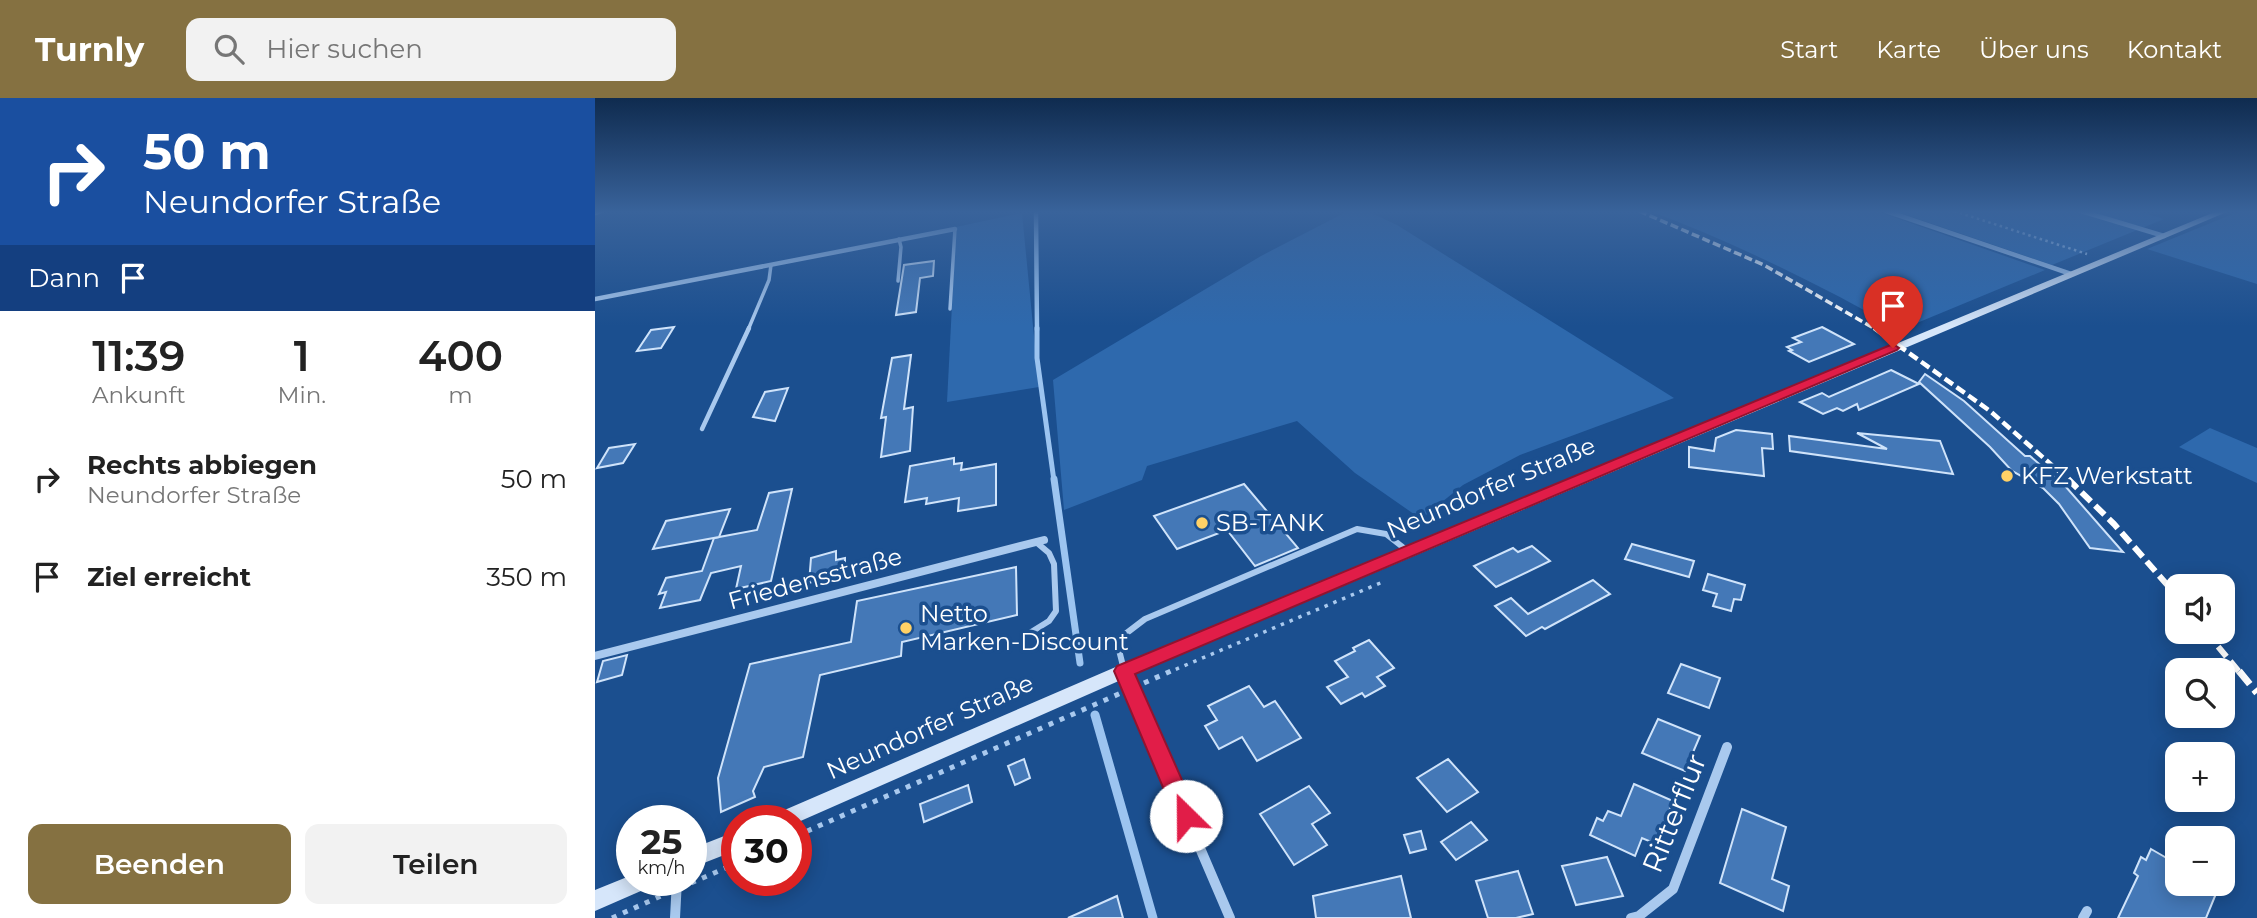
<!DOCTYPE html>
<html lang="de">
<meta charset="utf-8">
<style>
:root{--surface:#fff;--page:#f2f2f2;--text:#222;--muted:#767676;--accent:#857141}
body{margin:0;font-family:Montserrat,sans-serif;background:var(--page);color:var(--text);height:100vh;display:flex;flex-direction:column;font-size:26px;white-space:nowrap}
*{box-sizing:border-box;margin:0}
p{font-size:23px;color:var(--muted)}
.icon{flex:none;width:38px;height:38px;fill:none;stroke:currentColor;stroke-width:2;stroke-linecap:round;stroke-linejoin:round}
.map{position:relative;flex:1;overflow:hidden}
.sheet{display:flex;flex-direction:column;background:var(--surface);width:595px}
.sheet>*{flex:none}
.banner{background:#1a4fa0;color:#fff;overflow:hidden}
.tools{position:absolute;left:1570px;top:476px;display:grid;gap:14px}
.tools a{display:grid;place-items:center;width:70px;height:70px;border-radius:14px;background:var(--surface);box-shadow:0 4px 18px #0003;font-size:35px}
.speed{position:absolute;left:21px;top:707px;display:flex;gap:14px;font-size:35px;font-weight:700;text-align:center}
.speed>*{display:grid;place-content:center;width:91px;height:91px;border-radius:50%;background:var(--surface);box-shadow:0 4px 18px #0003;line-height:1}
.speed small{font-size:18px;font-weight:400}
.speed .limit{border:10px solid #d22;background:#fff;color:#111}
.pin{position:absolute;display:grid;place-items:center;width:60px;height:60px;color:#fff;margin:-72px -30px;border-radius:50% 50% 50% 0;rotate:-45deg;box-shadow:0 0 7px #0007}
.pin .icon{rotate:45deg}
.me{position:absolute;width:77px;margin:-38px;rotate:337deg;stroke-linejoin:round;filter:drop-shadow(0 0 5px #0008)}
.turn{display:flex;align-items:center;gap:24px;height:147px;padding:0 28px;font-size:32px}
.turn .icon{width:91px;height:91px;stroke-width:2.5}
.turn b{display:block;font-size:49px;line-height:60px}
.then{display:flex;align-items:center;height:66px;padding:0 28px;background:#0003;gap:14px;font-size:26px}
.eta{display:flex;justify-content:space-evenly;align-items:center;height:119px;text-align:center}
.eta b{font-size:42px;font-weight:600;line-height:49px}
.button{display:flex;gap:14px;margin-top:auto;padding:14px 28px}
.button a{flex:1;height:80px;border-radius:14px;background:var(--accent);color:#fff;font-size:28px;font-weight:600;line-height:80px;text-align:center}
.button a+a{background:var(--page);color:var(--text)}
ul{padding:0;list-style:none}
li{display:flex;align-items:center;gap:21px;height:98px;padding:0 28px}
li div{flex:1}
li b{display:block;font-size:26px}
li em{font-style:normal}
header{display:flex;align-items:center;gap:42px;box-sizing:border-box;height:98px;padding:0 35px;background:var(--accent);color:#fff}
header strong{font-size:33px}
nav{display:flex;gap:38px;margin-inline-start:auto;font-size:24px}
.search{width:490px;height:63px;background:var(--page);display:flex;align-items:center;gap:18px;box-sizing:border-box;padding:0 24px;border-radius:14px;color:var(--muted);font-size:26px}
main{display:flex;flex:1;min-height:0}
.map>svg:first-child{display:block}
.green{fill:#2e69ad}
.lines{fill:none;stroke-linecap:round;stroke-linejoin:round}
.stream-far3{stroke:#9cc4f0;stroke-width:4.5}
.stream-far2{stroke:#9cc4f0;stroke-width:5}
.stream-far1{stroke:#9cc4f0;stroke-width:7}
.stream{stroke:#9cc4f0;stroke-width:9}
.building{fill:#4478b7;stroke:#cfe3fa;stroke-width:2}
.path-far2{stroke:#a9c9ee;stroke-width:2.5;stroke-dasharray:2.5 3.5;stroke-linecap:butt}
.path-far1{stroke:#a9c9ee;stroke-width:3.5;stroke-dasharray:3.5 6;stroke-linecap:butt}
.path{stroke:#a9c9ee;stroke-width:5;stroke-dasharray:5 7;stroke-linecap:butt}
.service-far2{stroke:#a9c9ee;stroke-width:3.5}
.service-far1{stroke:#a9c9ee;stroke-width:4.5}
.service{stroke:#a9c9ee;stroke-width:6}
.minor-far2{stroke:#a9c9ee;stroke-width:4.5}
.minor-far1{stroke:#a9c9ee;stroke-width:8}
.minor{stroke:#a9c9ee;stroke-width:10}
.secondary{fill:#d6e6fa;fill-rule:evenodd}
.rail-far3{stroke:#fff;stroke-width:3.5;stroke-dasharray:8 3.5;stroke-linecap:butt}
.rail-far2{stroke:#fff;stroke-width:4.5;stroke-dasharray:10 4.5;stroke-linecap:butt}
.rail-far1{stroke:#fff;stroke-width:6;stroke-dasharray:13 6;stroke-linecap:butt}
.rail{stroke:#fff;stroke-width:7;stroke-dasharray:17 7;stroke-linecap:butt}
.route{fill:#e11d48;stroke:#92132f;stroke-width:2}
.poi-dot{fill:#ffd166;stroke:#1b4f8f;stroke-width:2.5}
.labels{text-anchor:middle;stroke-width:7;stroke-linejoin:round;paint-order:stroke}
.poi-label{font-size:24px;fill:#fff;stroke:#1b4f8f;text-anchor:start}
.street-label{font-size:24px;fill:#fff;stroke:#1b4f8f}
.near-street-label{font-size:28px;fill:#fff;stroke:#1b4f8f}
</style>
<header>
<strong>Turnly</strong>
<div class="search"><svg class="icon" aria-label="search" viewBox="0 0 24 24"><circle cx="10" cy="10" r="6"/><path d="M15 15l6 6"/></svg>Hier suchen</div>
<nav><a>Start</a><a>Karte</a><a>Über uns</a><a>Kontakt</a></nav>
</header>
<main>
<section class="sheet">
<div class="banner">
<div class="turn"><svg class="icon" aria-label="right" viewBox="0 0 24 24"><path d="M7 20v-9h11M14 6l5 5-5 5"/></svg><div><b>50 m</b>Neundorfer Straße</div></div>
<div class="then">Dann<svg class="icon" aria-label="arrive" viewBox="0 0 24 24"><path d="M6 21V4h12l-3 4 3 4H6"/></svg></div>
</div>
<div class="eta">
<div><b>11:39</b><p>Ankunft</p></div>
<div><b>1</b><p>Min.</p></div>
<div><b>400</b><p>m</p></div>
</div>
<ul>
<li><svg class="icon" aria-label="right" viewBox="0 0 24 24"><path d="M7 20v-9h11M14 6l5 5-5 5"/></svg><div><b>Rechts abbiegen</b><p>Neundorfer Straße</p></div><em>50 m</em></li>
<li><svg class="icon" aria-label="arrive" viewBox="0 0 24 24"><path d="M6 21V4h12l-3 4 3 4H6"/></svg><div><b>Ziel erreicht</b></div><em>350 m</em></li>
</ul>
<div class="button"><a>Beenden</a><a>Teilen</a></div>
</section>
<div class="map">
<svg width="1662" height="820" viewBox="0 0 1662 820">
<rect width="100%" height="100%" fill="#1b4f8f"/>
<g class="green">
<path d="M753,113H772L802,127L1079,300L925,357L868,387L826,421L760,375L702,323L552,368L547,382L469,412L458,282L666,158Z"/>
<path d="M1055,113H1281L1450,172L1305,232C1224,186 1142,146 1055,113Z"/>
<path d="M1300,113H1543L1569,121L1457,167Z"/>
<path d="M1645,113H1662V186L1552,151Z"/>
<path d="M427,115L444,289L352,304L361,129Z"/>
<path d="M1615,330L1662,350V385L1584,349Z"/>
</g>
<g class="lines">
<path class="stream-far3" d="M441,113L442,232"/>
<path class="stream-far2" d="M442,230V260L459,383"/>
<path class="stream-far1" d="M459,381L485,565"/>
<path class="stream" d="M500,617L558,820"/>
</g>
<g class="building">
<path d="M339,163L338,178L325,180L321,214L301,217L309,167Z"/>
<path d="M79,229L66,250L42,253L56,232Z"/>
<path d="M1227,229L1259,246L1214,264L1194,253L1197,252L1192,249L1206,244L1198,240Z"/>
<path d="M316,257L309,311L318,309L315,353L286,359L291,319L286,320L297,260Z"/>
<path d="M1296,272L1324,286L1264,312L1262,306L1248,313L1242,310L1228,316L1205,304L1227,295L1234,299Z"/>
<path d="M1330,276L1369,303L1430,358H1435L1471,389L1528,454L1495,450L1464,406L1448,390L1417,373L1395,349L1324,284Z"/>
<path d="M193,290L180,323L158,319L170,294Z"/>
<path d="M1141,332L1177,336L1178,351L1167,350L1169,378L1094,369V349L1119,353L1121,340Z"/>
<path d="M1262,335L1345,343L1358,376L1195,353L1194,338L1292,351Z"/>
<path d="M40,346L28,365L2,370L14,350Z"/>
<path d="M359,360V366L367,365L366,372L401,366V407L363,413L364,400L331,406L332,400L310,404L315,368Z"/>
<path d="M649,386L703,450L660,468L632,432L582,451L559,418Z"/>
<path d="M197,391L176,483L141,491L146,468L116,475L105,502L65,510L71,494L64,496L71,480L107,473L119,440L162,432L174,395Z"/>
<path d="M135,411L124,439L58,451L71,423Z"/>
<path d="M1037,446L1099,463L1094,479L1030,461Z"/>
<path d="M937,448L955,463L901,489L879,468L918,450L923,454Z"/>
<path d="M241,453V462L250,460V476L214,485L216,460Z"/>
<path d="M421,469L422,517L307,544L306,558L225,577L208,659L169,669L158,693L160,699L126,714L123,680L155,566L256,544L262,503Z"/>
<path d="M1113,476L1150,487L1146,502L1139,501L1136,513L1118,508L1122,496L1108,492Z"/>
<path d="M998,482L1015,496L950,531L947,529L931,538L900,508L916,500L933,516Z"/>
<path d="M774,542L799,570L782,579L790,588L770,599L767,595L746,606L732,589L753,579L740,563L760,553L758,550Z"/>
<path d="M32,557L27,577L2,584L8,563Z"/>
<path d="M1086,566L1125,580L1114,610L1073,595Z"/>
<path d="M654,588L669,609L680,603L706,640L662,663L647,639L624,651L610,628L622,622L613,608Z"/>
<path d="M1063,621L1105,638L1090,673L1047,655Z"/>
<path d="M429,661L435,680L420,687L413,668Z"/>
<path d="M853,661L883,694L852,714L822,680Z"/>
<path d="M1039,686L1078,703L1061,746L1047,740L1040,758L995,737L1002,720L1008,723L1013,713L1026,718Z"/>
<path d="M373,687L377,704L329,724L325,706Z"/>
<path d="M714,688L735,715L717,726L732,747L699,767L665,716Z"/>
<path d="M1147,711L1191,729L1177,781L1194,788L1188,813L1125,785Z"/>
<path d="M876,724L892,742L861,762L846,744Z"/>
<path d="M826,733L831,751L815,755L809,737Z"/>
<path d="M1556,751L1582,766V786H1625L1611,820H1523L1543,778L1539,775L1546,759L1551,762Z"/>
<path d="M1012,759L1028,798L981,807L967,768Z"/>
<path d="M923,773L938,816L921,820H893L881,783Z"/>
<path d="M806,778L816,820H721L718,798Z"/>
<path d="M522,798L528,820H473Z"/>
</g>
<g class="lines">
<path class="path-far2" d="M1359,113L1492,156"/>
<path class="path-far1" d="M572,575L790,483"/>
<g class="path">
<path d="M549,585L576,573"/>
<path d="M201,738L526,595"/>
<path d="M96,785L142,765"/>
<path d="M17,820L66,798"/>
</g>
<g class="service-far2">
<path d="M303,183L306,149L304,141"/>
<path d="M355,211L360,131"/>
<path d="M153,232L174,182L176,167"/>
</g>
<path class="service-far1" d="M107,331L154,230"/>
<g class="service">
<path d="M433,536L454,523L461,513L459,466L454,455L441,444"/>
<path d="M529,572L523,548L529,537L550,521L762,431L791,436L814,454"/>
</g>
<g class="minor-far2">
<path d="M1291,113L1476,176"/>
<path d="M1486,113L1569,138"/>
<path d="M0,115L7,113"/>
<path d="M0,201L360,131"/>
</g>
<path class="minor-far1" d="M0,558L449,442"/>
<g class="minor">
<path d="M529,573L635,820"/>
<path d="M80,820L82,782"/>
<path d="M1036,820L1044,818L1078,791L1132,649"/>
<path d="M1488,820L1492,813"/>
</g>
<g class="secondary">
<path d="M1622,113H1634L535,578L201,725V723H175L178,717L523,568Z"/>
<path d="M142,733V752L96,770V751Z"/>
<path d="M37,777V782H58L55,789L0,813V792Z"/>
</g>
<path class="rail-far3" d="M1044,113L1169,167L1282,232"/>
<path class="rail-far2" d="M1279,230L1395,313L1475,383"/>
<g class="rail-far1">
<path d="M1473,381L1519,426L1582,498"/>
<path d="M1611,534L1645,575"/>
</g>
<path class="rail" d="M1644,573L1662,595"/>
</g>
<linearGradient id="sky" x2="0" y2="1"><stop stop-color="#0f2b4f"/><stop offset="0.5" stop-color="#39639b"/><stop offset="1" stop-color="#39639b" stop-opacity="0"/></linearGradient>
<rect width="1662" height="228" fill="url(#sky)"/>
<path class="route" d="M1298,246L1304,250L1302,252L540,576L603,718L599,725L591,728L583,725L519,573L522,568Z"/>
<g class="poi-dot">
<circle cx="1412" cy="378" r="7"/>
<circle cx="607" cy="425" r="7"/>
<circle cx="311" cy="530" r="7"/>
</g>
<g class="labels">
<g class="poi-label">
<text x="1426" y="386">KFZ Werkstatt</text>
<text x="621" y="433">SB-TANK</text>
<text x="325" y="524">Netto<tspan x="325" dy="28">Marken-Discount</tspan></text>
</g>
<g class="street-label">
<text transform="translate(896 390) rotate(-23)" y="8">Neundorfer Straße</text>
<text transform="translate(220 481) rotate(-15)" y="8">Friedensstraße</text>
<text transform="translate(335 629) rotate(-24)" y="8">Neundorfer Straße</text>
</g>
<g class="near-street-label">
<text transform="translate(1079 715) rotate(-68)" y="10">Ritterflur</text>
</g>
</g>
</svg>
<div class="tools">
<a><svg class="icon" aria-label="sound" viewBox="0 0 24 24"><path d="M4 9h4l5-4v14l-5-4H4zM17 9q2 3 0 6"/></svg></a>
<a><svg class="icon" aria-label="search" viewBox="0 0 24 24"><circle cx="10" cy="10" r="6"/><path d="M15 15l6 6"/></svg></a>
<a>+</a>
<a>−</a>
</div>
<div class="speed"><div>25<small>km/h</small></div><div class="limit">30</div></div>
<div class="pin" style="left:1298px;top:250px;background:#d93025"><svg class="icon" aria-label="arrive" viewBox="0 0 24 24"><path d="M6 21V4h12l-3 4 3 4H6"/></svg></div>
<svg class="me" style="left:591px;top:718px" viewBox="-20 -20 40 40"><circle r="19" fill="#fff"/><path d="M0-13L10 11 0 6-10 11z" fill="#e11d48"/></svg>
</div>
</main>
